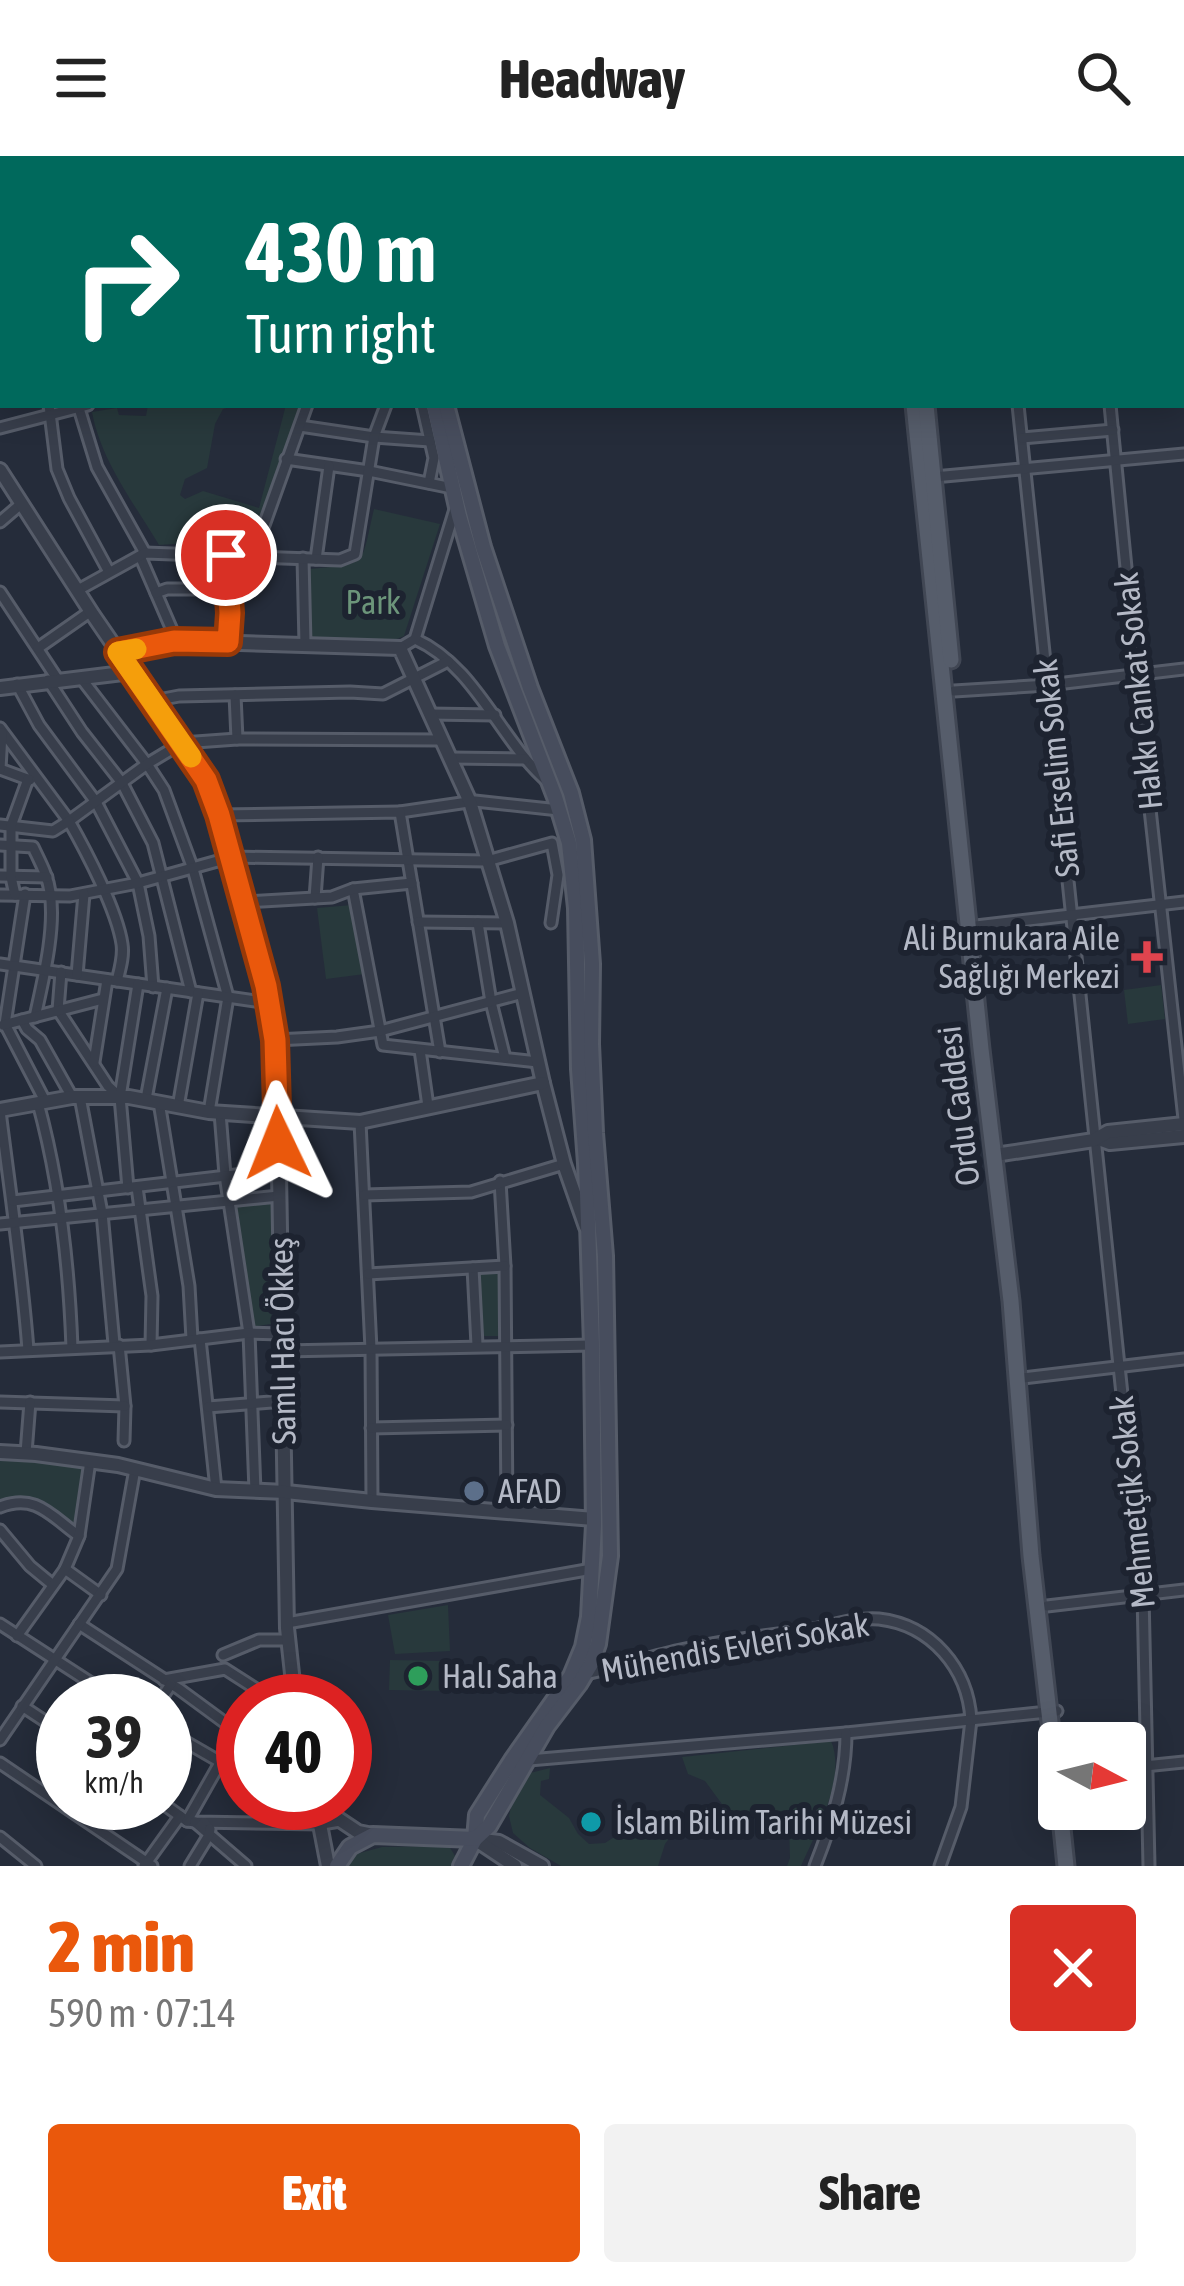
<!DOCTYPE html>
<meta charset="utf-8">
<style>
:root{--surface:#fff;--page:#f2f2f2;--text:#222;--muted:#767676;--accent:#ea580c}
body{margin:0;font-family:"Asap Condensed",sans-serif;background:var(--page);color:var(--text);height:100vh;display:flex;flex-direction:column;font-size:45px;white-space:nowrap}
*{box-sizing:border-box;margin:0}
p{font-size:39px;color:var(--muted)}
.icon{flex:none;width:66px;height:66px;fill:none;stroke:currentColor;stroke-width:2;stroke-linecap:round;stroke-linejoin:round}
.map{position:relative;height:1710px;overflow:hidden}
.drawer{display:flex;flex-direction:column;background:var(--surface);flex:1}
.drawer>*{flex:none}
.top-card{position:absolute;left:0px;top:0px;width:1185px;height:252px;box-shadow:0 6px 30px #0003;background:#00695c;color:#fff;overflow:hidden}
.needle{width:78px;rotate:97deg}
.buttons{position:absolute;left:1038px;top:1566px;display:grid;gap:24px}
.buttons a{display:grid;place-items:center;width:108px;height:108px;border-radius:12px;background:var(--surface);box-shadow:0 6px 30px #0003;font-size:60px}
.speed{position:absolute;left:36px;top:1518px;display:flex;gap:24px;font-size:60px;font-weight:700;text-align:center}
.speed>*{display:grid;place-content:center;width:156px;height:156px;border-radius:50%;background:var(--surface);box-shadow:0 6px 30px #0003;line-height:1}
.speed small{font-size:30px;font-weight:400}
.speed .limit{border:18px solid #d22;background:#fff;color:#111}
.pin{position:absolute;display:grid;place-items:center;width:102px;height:102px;color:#fff;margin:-51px;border:6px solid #fff;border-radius:50%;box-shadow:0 3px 12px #0007}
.me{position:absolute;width:132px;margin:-66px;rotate:358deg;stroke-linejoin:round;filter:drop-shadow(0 0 9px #0008)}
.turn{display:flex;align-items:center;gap:42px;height:252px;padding:0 48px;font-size:54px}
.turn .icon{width:156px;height:156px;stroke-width:2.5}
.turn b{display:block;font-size:84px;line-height:102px}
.round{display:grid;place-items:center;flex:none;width:126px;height:126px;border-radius:12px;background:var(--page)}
.summary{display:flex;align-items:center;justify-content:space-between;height:204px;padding:0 48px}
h1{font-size:72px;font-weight:800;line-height:90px;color:var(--accent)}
.primary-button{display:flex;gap:24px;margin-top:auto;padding:24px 48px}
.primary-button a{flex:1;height:138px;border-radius:12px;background:var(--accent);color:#fff;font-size:48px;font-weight:800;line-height:138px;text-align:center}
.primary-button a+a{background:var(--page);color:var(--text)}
header{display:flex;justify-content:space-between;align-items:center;height:156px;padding:0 48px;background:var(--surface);font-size:54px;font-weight:800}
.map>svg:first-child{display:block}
.green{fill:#28393c}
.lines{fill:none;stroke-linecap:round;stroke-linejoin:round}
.minor-casing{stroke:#565c69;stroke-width:15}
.tertiary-casing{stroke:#565c69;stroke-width:18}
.secondary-casing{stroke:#565c69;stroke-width:20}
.primary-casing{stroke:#414754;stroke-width:21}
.minor{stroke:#383e4b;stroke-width:9}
.tertiary{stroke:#383e4b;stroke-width:12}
.secondary{stroke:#474d5d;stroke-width:14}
.primary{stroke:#565d6b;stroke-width:15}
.route-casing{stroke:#983908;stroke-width:30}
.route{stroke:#ea580c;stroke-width:21}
.slow{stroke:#f59e0b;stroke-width:21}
.health-dot{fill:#e0444e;stroke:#1d2330;stroke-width:4.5}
.service-dot{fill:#5c6f8a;stroke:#1d2330;stroke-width:4.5}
.leisure-dot{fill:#2e9e5b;stroke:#1d2330;stroke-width:4.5}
.culture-dot{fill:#0f9aa8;stroke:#1d2330;stroke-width:4.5}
.labels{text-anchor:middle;stroke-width:12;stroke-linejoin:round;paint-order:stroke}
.park-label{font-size:33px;fill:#6c957a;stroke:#1d2330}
.street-label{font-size:33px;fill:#b4b9c6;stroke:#1d2330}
.poi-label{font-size:33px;fill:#b4b9c6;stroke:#1d2330;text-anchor:start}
</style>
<header><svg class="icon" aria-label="menu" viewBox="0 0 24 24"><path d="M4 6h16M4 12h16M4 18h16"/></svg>Headway<svg class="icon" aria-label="search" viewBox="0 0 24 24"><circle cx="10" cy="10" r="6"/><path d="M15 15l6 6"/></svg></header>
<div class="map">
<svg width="1184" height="1710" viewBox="0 0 1184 1710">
<rect width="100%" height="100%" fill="#252c3a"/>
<g class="green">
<path d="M148,249H237L223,253L215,268L207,312L185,323L180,339L185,343L203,335L259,352L286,249H302L256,382L159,389C134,347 101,305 92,256L117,252L119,259L146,260Z"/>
<path d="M374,353L440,368L404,480L392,485L311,483L310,413C370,407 360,411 374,353Z"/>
<path d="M352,749L365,818L326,823L317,752Z"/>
<path d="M1161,829L1165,863L1128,868L1124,834Z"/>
<path d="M272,1046L276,1167L252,1171L237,1051Z"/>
<path d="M503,1117V1180H481L480,1118Z"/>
<path d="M0,1300L88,1308L78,1373L69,1370L47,1351L27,1340L0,1347Z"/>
<path d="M448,1449L450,1495L395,1498L388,1459Z"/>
<path d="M390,1504L446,1505V1535L389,1534Z"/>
<path d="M831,1585C847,1622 816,1676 801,1710H787L790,1702L789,1667L730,1659L705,1625L688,1618L682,1601Z"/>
<path d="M550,1612L549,1623L541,1625L540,1639L569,1662L578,1678L589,1688L605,1687L644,1662L668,1665L676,1673L665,1688L658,1710H561L530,1692L513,1677L509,1660L513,1642L530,1617Z"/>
<path d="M449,1690L458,1705L455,1710H349L353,1699L382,1691Z"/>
</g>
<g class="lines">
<defs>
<g id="minor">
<path d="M25,0V3"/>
<path d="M121,0V3"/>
<path d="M296,0L297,3"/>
<path d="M392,0L393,3"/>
<path d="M1077,0V3"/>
<path d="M170,3L192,0"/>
<path d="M0,29H3"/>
<path d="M1182,59H1184"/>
<path d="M0,89H3"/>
<path d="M0,114H3"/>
<path d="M0,153H3"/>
<path d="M0,199L3,198"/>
<path d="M49,249L57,313L69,342L109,416"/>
<path d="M78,249L97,311L145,397"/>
<path d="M422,249L434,302L429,327"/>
<path d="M1018,249L1143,1438L1149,1710"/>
<path d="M1110,249L1148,635L1184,963"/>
<path d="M300,270L374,281L430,285"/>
<path d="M0,272L88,249"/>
<path d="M1022,282L1113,274"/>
<path d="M286,303L369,315L452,332"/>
<path d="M934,321L1184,298"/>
<path d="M0,366L21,348"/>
<path d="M227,399L230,457L228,486"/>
<path d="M140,400L172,474L174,485"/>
<path d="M253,400L307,249"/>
<path d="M303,402L305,488"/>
<path d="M316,403L329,310"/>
<path d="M78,434L145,397L340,404L355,398L374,281L386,249"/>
<path d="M0,436L58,524"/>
<path d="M156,437L167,433H227"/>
<path d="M415,483C477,511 499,584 549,627"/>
<path d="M38,492L91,455"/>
<path d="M400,492L415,483L456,350"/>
<path d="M81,522L147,608L164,634L193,713L228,841L209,956"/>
<path d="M48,524L82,576L122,627L153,687L191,836"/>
<path d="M17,528L39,569L96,646L138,727L149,780L153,831"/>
<path d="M954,535L1048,529L1184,513"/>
<path d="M235,539L237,583"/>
<path d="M153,545L179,540L350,536L383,538L448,505"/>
<path d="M429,558L495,559"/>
<path d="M0,572L69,665L147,608L182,587L237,583L441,584"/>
<path d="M450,602L525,603"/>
<path d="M0,613L30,624"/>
<path d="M0,613L2,577"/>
<path d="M400,656L475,645L559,654"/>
<path d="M219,659L400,656L440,896"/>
<path d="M0,669L53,675L69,665C86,695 117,754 122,788C124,800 120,813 117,825"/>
<path d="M0,689L33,691C40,706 48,720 50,736C56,773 43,824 35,861"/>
<path d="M0,720L47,721"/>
<path d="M353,733L383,889L538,906"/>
<path d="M25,738L5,868L45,945"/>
<path d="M0,739L70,740L138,727L232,701L487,705L552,687L558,719L551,767"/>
<path d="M15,739L11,721V670L28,623"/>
<path d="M315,742L318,701"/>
<path d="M245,746L332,741L353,733L412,727"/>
<path d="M418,766L507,767"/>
<path d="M478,767L491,846L505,902"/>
<path d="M976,770L1184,746"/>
<path d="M0,808L269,847"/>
<path d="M61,816L58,854L108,930L120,941"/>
<path d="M77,819L84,738"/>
<path d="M22,864L27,873L40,884L72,941"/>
<path d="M3,869L103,843"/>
<path d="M275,884L337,881L380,875L523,837"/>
<path d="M420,894L428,950"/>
<path d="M94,906L107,824"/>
<path d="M80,941L102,1057L114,1188"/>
<path d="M146,943L167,832"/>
<path d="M159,946L189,1130L192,1183"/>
<path d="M38,947C60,1027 69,1109 72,1192"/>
<path d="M178,951L198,837"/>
<path d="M0,955C10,1035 22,1114 28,1194"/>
<path d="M220,957L225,1019L249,1177L255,1335"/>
<path d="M360,966L371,1193L372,1345"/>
<path d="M500,1025L505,1110L507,1355"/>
<path d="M137,1031L152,1140L151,1189"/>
<path d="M128,1032L120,941L138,828"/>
<path d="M364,1039L471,1036L564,1008"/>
<path d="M13,1045L278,1014"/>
<path d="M0,1068L279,1040"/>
<path d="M473,1112L477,1189"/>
<path d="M368,1118L505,1110"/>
<path d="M200,1183L216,1333"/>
<path d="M119,1189L125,1250L124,1285"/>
<path d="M283,1195L592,1189"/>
<path d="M0,1196L151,1189L249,1177L282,1178"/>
<path d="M1023,1222L1184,1203"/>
<path d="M0,1246L125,1250"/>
<path d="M208,1251L284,1245"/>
<path d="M371,1272L507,1269"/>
<path d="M26,1297L30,1246"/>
<path d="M0,1351C36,1337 51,1360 79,1380"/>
<path d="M0,1374L30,1410L53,1429"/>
<path d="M65,1413L101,1439"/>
<path d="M1047,1450L1184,1434"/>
<path d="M287,1467L592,1413"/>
<path d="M0,1468L119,1545"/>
<path d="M79,1468L179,1533L243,1580"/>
<path d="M17,1480L65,1413L79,1380L90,1305"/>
<path d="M223,1499L259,1484H288"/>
<path d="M585,1518C619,1511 651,1500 685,1493C727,1484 771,1479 814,1473C834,1469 858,1461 879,1463C931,1469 968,1512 971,1564L961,1651L940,1710"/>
<path d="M164,1524L225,1513L275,1545"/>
<path d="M160,1545L171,1528"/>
<path d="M22,1550L63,1577"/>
<path d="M165,1574L243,1619"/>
<path d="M0,1584L117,1413L135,1313"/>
<path d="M529,1604L846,1577L1057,1555"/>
<path d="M0,1607L152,1710"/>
<path d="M1125,1612L1184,1606"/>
<path d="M162,1647L187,1665L195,1666L322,1668L340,1665"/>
<path d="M187,1665L237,1577"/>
<path d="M195,1666L246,1710"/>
<path d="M0,1681L36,1710"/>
<path d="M144,1710L180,1660"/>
<path d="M190,1710L209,1679L210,1673"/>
<path d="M815,1710C832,1667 846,1623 846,1577"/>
</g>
<g id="tertiary">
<path d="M415,0V3"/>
<path d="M439,0L449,3"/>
<path d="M1178,0L1179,3"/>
<path d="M1182,33L1184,51"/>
<path d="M0,314L93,459L206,624L232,701L266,830L275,884L278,960L287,1472L295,1545"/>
<path d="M118,496L174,485L400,492L470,646L507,767L543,927L564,1008L586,1071"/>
<path d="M0,532L131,516"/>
<path d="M0,954L72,941H129L209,956L360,966L543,927"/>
<path d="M1099,983L1110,987L1184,980"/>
<path d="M995,999L1094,984L1108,976L1184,968"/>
<path d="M0,1296L36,1298L118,1309L216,1333L286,1336L372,1345L594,1363"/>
<path d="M316,1648L358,1676L373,1679"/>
<path d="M316,1648L328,1710"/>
<path d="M475,1683L499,1686L542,1710"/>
<path d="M476,1684L515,1710"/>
</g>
<g id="secondary">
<path d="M572,3L587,0"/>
<path d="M621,3L628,0"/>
<path d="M434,249L459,360L497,490L555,641L569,687L576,752L579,913L586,1007L592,1189L594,1369L589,1461L583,1491L571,1520L512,1604L477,1659L475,1683L461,1710"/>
<path d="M337,1710L350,1691L373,1679L475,1683L489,1670L547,1570L579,1528L591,1508L598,1488L610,1400L605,1100L595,977L591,888L592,808L583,684L571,637L530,532L483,391L446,249"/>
</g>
<g id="primary">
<path d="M896,0V3"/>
<path d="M914,249L981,893L1011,1145L1031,1400L1059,1644"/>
<path d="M926,249L951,504"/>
<path d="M1060,1653L1066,1710"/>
</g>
</defs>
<use href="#minor" class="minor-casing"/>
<use href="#tertiary" class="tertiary-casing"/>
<use href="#secondary" class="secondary-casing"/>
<use href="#primary" class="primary-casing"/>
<use href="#minor" class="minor"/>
<use href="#tertiary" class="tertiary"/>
<use href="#secondary" class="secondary"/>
<use href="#primary" class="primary"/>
</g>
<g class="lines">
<defs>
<path id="route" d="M226,399L230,457L228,486L174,485L118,496L206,624L219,659L266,830L275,884L278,987"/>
</defs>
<use href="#route" class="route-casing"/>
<use href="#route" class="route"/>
<path class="slow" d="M136,493L118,496L191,601"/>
</g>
<path class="health-dot" d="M1141 783h12v12h12v12h-12v12h-12v-12h-12v-12h12z"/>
<circle class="service-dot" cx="474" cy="1335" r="12"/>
<circle class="leisure-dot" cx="418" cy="1520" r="12"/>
<circle class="culture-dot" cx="591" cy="1666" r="12"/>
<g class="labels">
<g class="park-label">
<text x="373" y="458">Park</text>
</g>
<g class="street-label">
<text transform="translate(1138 535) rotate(-96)" y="12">Hakkı Cankat Sokak</text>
<text transform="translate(1056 612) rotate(-96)" y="12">Safi Erselim Sokak</text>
<text transform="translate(958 950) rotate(-97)" y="12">Ordu Caddesi</text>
<text transform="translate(282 1185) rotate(-91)" y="12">Samlı Hacı Ökkeş</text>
<text transform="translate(1132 1346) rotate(-96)" y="12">Mehmetçik Sokak</text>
<text transform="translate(735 1491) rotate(-10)" y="12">Mühendis Evleri Sokak</text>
</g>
<g class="poi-label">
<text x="1120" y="794" text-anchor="end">Ali Burnukara Aile<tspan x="1120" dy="38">Sağlığı Merkezi</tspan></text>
<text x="498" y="1347">AFAD</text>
<text x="442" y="1532">Halı Saha</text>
<text x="615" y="1678">İslam Bilim Tarihi Müzesi</text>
</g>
</g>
</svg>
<div class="buttons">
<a><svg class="needle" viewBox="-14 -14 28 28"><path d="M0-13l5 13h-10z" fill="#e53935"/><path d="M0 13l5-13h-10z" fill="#767676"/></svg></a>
</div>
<div class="speed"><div>39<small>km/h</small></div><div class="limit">40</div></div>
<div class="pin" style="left:226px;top:399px;background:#d93025"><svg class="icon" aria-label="arrive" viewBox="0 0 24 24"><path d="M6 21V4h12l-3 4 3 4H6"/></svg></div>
<svg class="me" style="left:278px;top:987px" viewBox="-20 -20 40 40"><path d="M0-17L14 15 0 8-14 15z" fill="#ea580c" stroke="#fff" stroke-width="4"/></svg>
<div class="top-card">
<div class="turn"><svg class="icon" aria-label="right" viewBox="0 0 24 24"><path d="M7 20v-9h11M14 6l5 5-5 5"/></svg><div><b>430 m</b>Turn right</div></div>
</div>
</div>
<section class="drawer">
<div class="summary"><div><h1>2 min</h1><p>590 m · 07:14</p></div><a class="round" style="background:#d93025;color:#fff"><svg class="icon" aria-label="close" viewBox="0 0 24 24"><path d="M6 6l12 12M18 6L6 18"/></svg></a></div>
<div class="primary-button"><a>Exit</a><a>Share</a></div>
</section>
